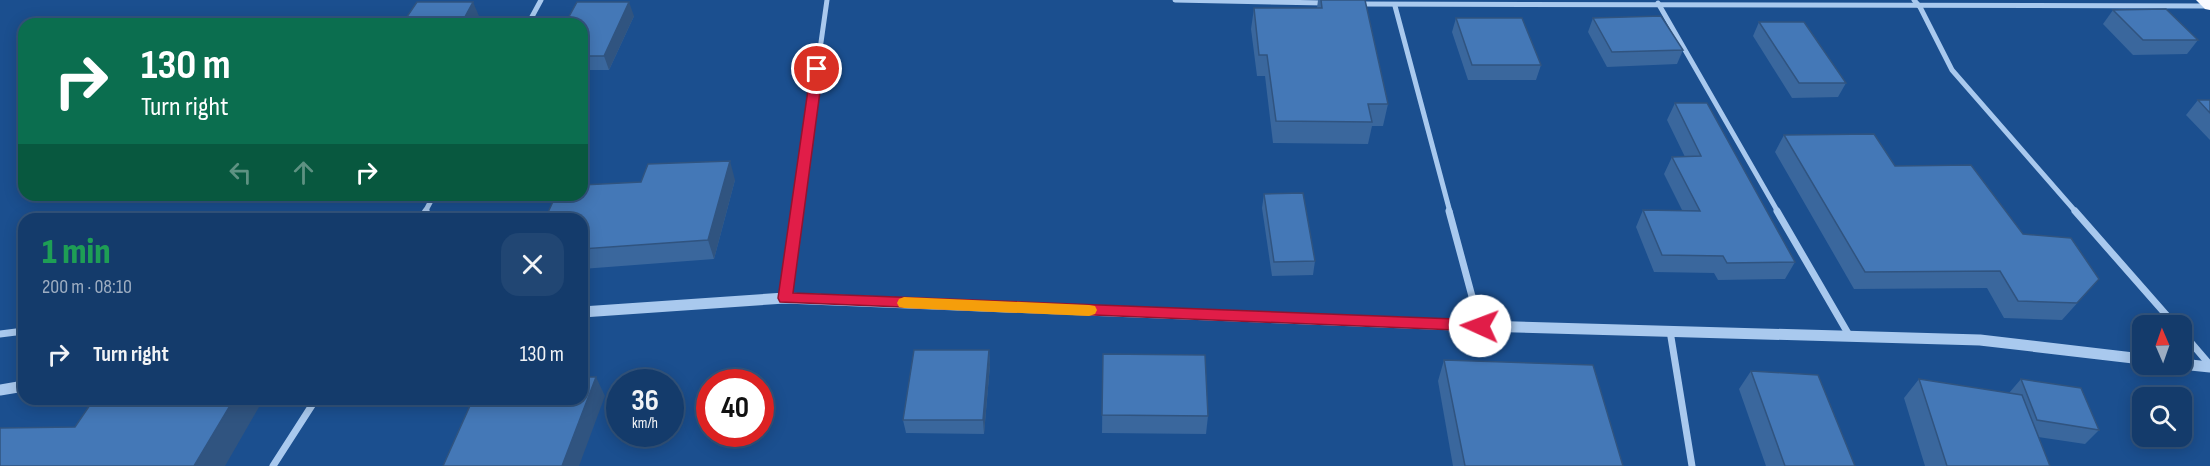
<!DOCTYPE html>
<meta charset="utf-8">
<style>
:root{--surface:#143b6b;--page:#214673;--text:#f1f3f6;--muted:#9dadc1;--line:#33557e}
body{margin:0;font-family:"Sofia Sans Condensed",sans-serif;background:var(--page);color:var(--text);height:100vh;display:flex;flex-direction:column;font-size:22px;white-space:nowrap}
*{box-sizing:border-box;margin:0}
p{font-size:20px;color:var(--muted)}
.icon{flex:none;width:33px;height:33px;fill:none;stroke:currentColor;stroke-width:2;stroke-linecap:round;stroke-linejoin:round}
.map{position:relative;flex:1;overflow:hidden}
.drawer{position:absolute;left:18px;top:213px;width:570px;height:192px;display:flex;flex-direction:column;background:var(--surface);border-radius:18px;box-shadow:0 3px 15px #0003,0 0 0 2px var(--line)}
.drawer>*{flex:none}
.top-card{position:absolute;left:18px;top:18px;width:570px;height:183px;border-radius:18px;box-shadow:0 3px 15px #0003,0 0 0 2px var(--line);background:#0b6e4f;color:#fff;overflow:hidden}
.needle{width:39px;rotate:358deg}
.buttons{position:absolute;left:2132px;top:315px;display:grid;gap:12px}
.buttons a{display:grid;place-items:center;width:60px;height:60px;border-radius:12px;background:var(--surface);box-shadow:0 3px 15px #0003,0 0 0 2px var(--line);font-size:30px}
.speed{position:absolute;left:606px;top:369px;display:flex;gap:12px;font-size:30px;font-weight:700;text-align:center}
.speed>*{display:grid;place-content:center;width:78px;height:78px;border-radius:50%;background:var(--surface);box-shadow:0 3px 15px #0003,0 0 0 2px var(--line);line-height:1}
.speed small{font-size:15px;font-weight:400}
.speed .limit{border:9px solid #d22;background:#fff;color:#111}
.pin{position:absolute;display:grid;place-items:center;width:51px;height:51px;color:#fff;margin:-26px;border:3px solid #fff;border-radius:50%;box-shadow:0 2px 6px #0007}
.me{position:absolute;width:66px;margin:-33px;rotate:272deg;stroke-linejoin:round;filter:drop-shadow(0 0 4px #0008)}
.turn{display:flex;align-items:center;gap:21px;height:126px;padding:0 24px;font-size:27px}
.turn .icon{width:78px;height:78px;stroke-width:2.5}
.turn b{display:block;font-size:42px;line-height:51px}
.lanes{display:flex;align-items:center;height:57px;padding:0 24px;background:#0003;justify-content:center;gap:30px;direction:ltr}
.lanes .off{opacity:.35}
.round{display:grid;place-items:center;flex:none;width:63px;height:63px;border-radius:18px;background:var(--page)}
.summary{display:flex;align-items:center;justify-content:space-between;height:102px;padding:0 24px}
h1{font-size:36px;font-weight:800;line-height:45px;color:#1e9e55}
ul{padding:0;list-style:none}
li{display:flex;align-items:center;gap:18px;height:78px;padding:0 24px}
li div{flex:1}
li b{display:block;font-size:22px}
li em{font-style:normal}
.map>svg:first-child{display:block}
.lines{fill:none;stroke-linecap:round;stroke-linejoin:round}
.minor-far1{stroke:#a9c9ee;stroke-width:5}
.minor{stroke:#a9c9ee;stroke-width:7}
.tertiary{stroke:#a9c9ee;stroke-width:11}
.trunk{fill:#f8faff;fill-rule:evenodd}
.wall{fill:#3a679d}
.shaded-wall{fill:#305480}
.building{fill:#4478b7;stroke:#305480;stroke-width:1.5}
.route{fill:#e11d48;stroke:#92132f;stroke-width:1.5}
.slow{fill:#f59e0b}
</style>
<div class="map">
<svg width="2210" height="466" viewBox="0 0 2210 466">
<rect width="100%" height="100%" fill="#1b4f8f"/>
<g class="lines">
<g class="minor-far1">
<path d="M1175,0L1324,3"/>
<path d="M1914,0L1920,7L1952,70L2076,212"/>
<path d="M1658,3L1778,212"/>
<path d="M1359,4L2209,6"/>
<path d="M1395,6L1450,212"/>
<path d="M528,24L541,0"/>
<path d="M425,212L434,195"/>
<path d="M797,212L827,0"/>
</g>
<g class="minor">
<path d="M1449,211L1480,326"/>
<path d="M1777,211L1849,335"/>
<path d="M2075,211L2176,326"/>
<path d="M421,219L426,211"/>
<path d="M785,298L797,211"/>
<path d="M1670,331L1692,466"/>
<path d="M2181,331L2210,365"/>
<path d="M0,334L24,331"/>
<path d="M273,466L316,399"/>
</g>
<g class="tertiary">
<path d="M582,312L785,298L1480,326L1980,340L2142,359"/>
<path d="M2181,364L2210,367"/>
<path d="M0,390L24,386"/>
</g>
<path class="trunk" d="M2196,0H2210V10L2205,9Z"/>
</g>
<g class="wall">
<path d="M1318,0H1365L1388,104L1383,126H1372L1368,144L1273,143L1265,76H1257L1251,29L1254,8H1317Z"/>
<path d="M2113,10L2198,40L2187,54L2133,55L2103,24Z"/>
<path d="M634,16L609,70H582V24Z"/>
<path d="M1456,18L1541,65L1536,80H1468L1452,32Z"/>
<path d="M1593,18L1683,50L1677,64L1607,67L1588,32Z"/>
<path d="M1759,22L1846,83L1838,97L1792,98L1753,36Z"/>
<path d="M2198,100H2210V140L2186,115Z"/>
<path d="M1675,103L1795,262L1785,279L1718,280L1714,273L1654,272L1636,227L1643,210H1682L1664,174L1672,157H1685L1667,120Z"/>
<path d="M1784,135L1895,166L2023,234L2099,279L2062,320L2004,318L1987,288L1854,289L1775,152Z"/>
<path d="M735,180L714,259L582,269V219Z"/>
<path d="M1264,194L1315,261L1313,275L1272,276L1262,208Z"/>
<path d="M989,350L990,365L984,434L906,433L903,420Z"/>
<path d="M1103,354L1208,416L1206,434L1102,433Z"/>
<path d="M1444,360L1623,466H1453L1438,381Z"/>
<path d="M1751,371L1855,466H1766L1739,389Z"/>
<path d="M1919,379L2009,393L2021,379L2099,430L2085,444L2038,437L2050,466H1925L1904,398Z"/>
</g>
<g class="shaded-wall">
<path d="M473,2L479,16L475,24H461Z"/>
<path d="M629,2L634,16L609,70L604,56Z"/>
<path d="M730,161L735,180L714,259L708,240Z"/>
<path d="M989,350L990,365L984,434L983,420Z"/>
<path d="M596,377L605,396L579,466H562Z"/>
<path d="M234,399H253L259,407L225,466H194Z"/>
</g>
<g class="building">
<path d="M1321,0H1365L1388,104H1368L1372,122L1276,121L1267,55H1259L1254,8H1322Z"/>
<path d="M417,2H473L461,24H402Z"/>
<path d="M577,2H629L604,56H582V24H565Z"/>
<path d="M2166,9L2198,40H2143L2113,10Z"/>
<path d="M1661,16L1683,50L1612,52L1593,18Z"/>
<path d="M1456,18H1522L1541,65H1472Z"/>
<path d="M1759,22H1804L1846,83H1799Z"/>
<path d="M2198,100H2210V113Z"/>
<path d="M1675,103H1707L1795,262L1727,263L1723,256L1662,255L1643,210L1700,211L1672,157L1701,156Z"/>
<path d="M1874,134L1895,166L1971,165L2023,234L2071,238L2099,279L2077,303L2018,301L2000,271L1865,272L1784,135Z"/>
<path d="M730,161L708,240L582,249V219H545L556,195H582V185L641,182L648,164Z"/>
<path d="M1303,193L1315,261L1274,262L1264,194Z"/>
<path d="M114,215H193L190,219H111Z"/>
<path d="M914,350H989L983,420H903Z"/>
<path d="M1103,354L1205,355L1208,416L1102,415Z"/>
<path d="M1444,360L1593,365L1623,466H1465Z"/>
<path d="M1751,371L1818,375L1855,466H1785Z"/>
<path d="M582,377H596L562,466H443L473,399H582Z"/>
<path d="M1919,379L2022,395L2050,466H1947Z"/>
<path d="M2021,379L2081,388L2099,430L2037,420Z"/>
<path d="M94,399H234L194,466H0V428L75,427Z"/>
</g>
<path class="route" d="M817,65L823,69L793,293L1480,320L1485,322L1487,326L1485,330L1480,331L780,302L778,298L811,69Z"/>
<path class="slow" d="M904,297L1089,305L1095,306L1097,310L1095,314L1089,316L904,308L899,307L897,303L899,299Z"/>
</svg>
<div class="buttons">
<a><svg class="needle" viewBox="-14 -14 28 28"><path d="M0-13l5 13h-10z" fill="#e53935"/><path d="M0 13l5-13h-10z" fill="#9dadc1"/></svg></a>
<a><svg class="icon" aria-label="search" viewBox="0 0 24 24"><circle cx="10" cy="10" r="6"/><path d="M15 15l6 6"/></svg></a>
</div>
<div class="speed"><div>36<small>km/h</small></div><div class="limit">40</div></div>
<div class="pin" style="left:817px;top:69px;background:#d93025"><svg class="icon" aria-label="arrive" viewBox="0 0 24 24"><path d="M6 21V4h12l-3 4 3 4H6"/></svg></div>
<svg class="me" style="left:1480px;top:326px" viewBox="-20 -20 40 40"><circle r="19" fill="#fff"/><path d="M0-13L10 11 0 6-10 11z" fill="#e11d48"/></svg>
<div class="top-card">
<div class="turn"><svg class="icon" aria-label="right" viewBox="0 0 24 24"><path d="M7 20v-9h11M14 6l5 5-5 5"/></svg><div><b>130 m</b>Turn right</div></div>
<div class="lanes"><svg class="icon off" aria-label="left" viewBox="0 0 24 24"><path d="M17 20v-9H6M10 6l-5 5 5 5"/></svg><svg class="icon off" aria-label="ahead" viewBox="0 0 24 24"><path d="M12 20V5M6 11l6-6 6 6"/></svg><svg class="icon" aria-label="right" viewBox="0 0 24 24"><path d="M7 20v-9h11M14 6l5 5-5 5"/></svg></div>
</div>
<section class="drawer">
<div class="summary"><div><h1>1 min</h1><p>200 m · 08:10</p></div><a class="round"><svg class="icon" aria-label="close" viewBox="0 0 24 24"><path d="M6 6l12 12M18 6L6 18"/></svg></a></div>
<ul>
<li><svg class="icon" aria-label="right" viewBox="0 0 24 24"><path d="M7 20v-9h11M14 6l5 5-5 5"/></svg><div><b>Turn right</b></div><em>130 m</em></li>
</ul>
</section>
</div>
